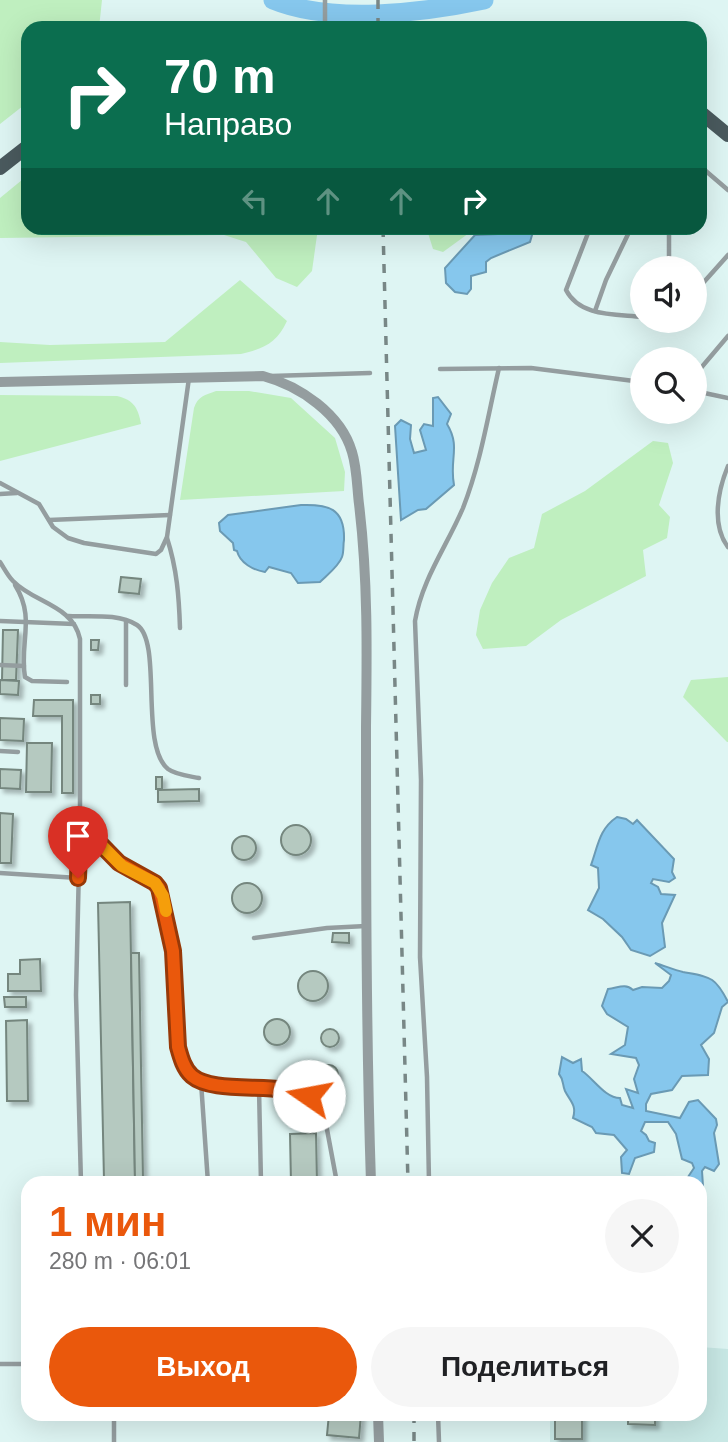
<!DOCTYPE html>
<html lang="ru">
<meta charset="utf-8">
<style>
:root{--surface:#fff;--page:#f6f6f6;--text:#202124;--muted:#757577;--accent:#ea580c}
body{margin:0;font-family:Helvetica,sans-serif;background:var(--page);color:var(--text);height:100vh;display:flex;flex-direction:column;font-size:26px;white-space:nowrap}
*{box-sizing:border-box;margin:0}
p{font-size:23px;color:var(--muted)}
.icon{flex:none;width:38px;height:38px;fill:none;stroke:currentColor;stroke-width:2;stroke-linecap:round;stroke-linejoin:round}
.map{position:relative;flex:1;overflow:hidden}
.details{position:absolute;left:21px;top:1176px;width:686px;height:245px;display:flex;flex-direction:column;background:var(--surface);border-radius:21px;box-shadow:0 7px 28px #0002}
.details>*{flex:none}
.hud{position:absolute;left:21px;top:21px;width:686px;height:214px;border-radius:21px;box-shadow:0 7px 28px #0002;background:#0b6e4f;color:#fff;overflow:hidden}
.tools{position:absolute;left:630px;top:256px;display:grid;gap:14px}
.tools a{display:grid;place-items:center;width:77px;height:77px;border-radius:50%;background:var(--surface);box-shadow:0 7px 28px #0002;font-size:35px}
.pin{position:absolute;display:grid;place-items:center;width:60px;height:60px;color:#fff;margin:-72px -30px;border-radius:50% 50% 50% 0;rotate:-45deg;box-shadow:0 0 7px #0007}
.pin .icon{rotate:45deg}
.me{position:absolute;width:77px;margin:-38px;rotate:282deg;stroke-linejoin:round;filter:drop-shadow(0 0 5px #0008)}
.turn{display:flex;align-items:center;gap:24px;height:147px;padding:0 28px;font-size:32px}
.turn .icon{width:91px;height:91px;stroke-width:2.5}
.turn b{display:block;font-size:49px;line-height:60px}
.lanes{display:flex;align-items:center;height:66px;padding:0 28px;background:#0003;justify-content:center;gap:35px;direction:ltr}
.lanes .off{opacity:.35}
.round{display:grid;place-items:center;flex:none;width:74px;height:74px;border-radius:37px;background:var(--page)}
.headline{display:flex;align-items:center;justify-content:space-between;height:119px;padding:0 28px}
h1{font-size:42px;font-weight:700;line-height:52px;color:var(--accent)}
.cta{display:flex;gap:14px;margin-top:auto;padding:14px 28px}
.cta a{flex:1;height:80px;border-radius:42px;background:var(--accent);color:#fff;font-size:28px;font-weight:700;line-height:80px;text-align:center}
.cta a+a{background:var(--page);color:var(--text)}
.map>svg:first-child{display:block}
.built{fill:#c8e8e5}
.green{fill:#bfefbf}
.water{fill:#86c7ed;stroke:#6a9ab4;stroke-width:2}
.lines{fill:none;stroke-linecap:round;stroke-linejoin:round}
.river{stroke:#86c7ed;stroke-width:19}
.building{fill:#b5c9c0;stroke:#74867e;stroke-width:2;filter:url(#shadow)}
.service{stroke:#949d9f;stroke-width:4.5}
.minor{stroke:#949d9f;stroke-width:10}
.primary{stroke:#4a5a5e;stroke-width:14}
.rail{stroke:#788786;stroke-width:3.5;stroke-dasharray:9 9;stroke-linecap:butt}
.route-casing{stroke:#983908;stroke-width:18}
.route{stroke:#ea580c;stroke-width:12}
.slow{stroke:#f59e0b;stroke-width:12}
</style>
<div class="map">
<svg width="728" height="1442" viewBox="0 0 728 1442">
<defs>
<filter id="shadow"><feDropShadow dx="4" dy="4" stdDeviation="2" flood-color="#0004"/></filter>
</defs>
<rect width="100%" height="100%" fill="#def5f3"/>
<path class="built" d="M700,1347L728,1349V1442H550V1414H700Z"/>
<g class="green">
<path d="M0,0H102L99,28H28V102L0,124Z"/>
<path d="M28,175V228H318L312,271L297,287L276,278L246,242L224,235L0,238V198Z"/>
<path d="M429,228H476L443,252L433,249L428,233Z"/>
<path d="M240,280L287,321C277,343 263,349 241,354L0,363V342L50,345L165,342Z"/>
<path d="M216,391H249L291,398L335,438L345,472L344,491L180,500L194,408C198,396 205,395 216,391Z"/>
<path d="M0,395L117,396C134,400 138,408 141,424L0,461Z"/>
<path d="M653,441L668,443L673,463L659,505L670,517L667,538L643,550L646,576L561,620L526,646L483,649L476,635L480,610L492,583L509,558L534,548L542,514L585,491Z"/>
<path d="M728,677V742H727L683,697L691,680Z"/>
</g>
<g class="water">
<path d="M508,228H524L532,235L530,242L491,258L486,262V272L471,276V289L467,294L455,292L446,283L445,268L475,235L498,234Z"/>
<path d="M438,397L451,414L447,424C461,447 449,459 454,485L426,509L418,510L401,520L395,426L401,420L411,425L410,439L414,453L426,450L420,430L424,424L433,426V398Z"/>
<path d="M301,505C328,504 345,508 344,540C343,545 344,552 342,557C339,566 327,575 320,582L298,583L291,573L269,567L265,572C253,570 240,563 237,551L234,550L233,543L220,531L219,523L228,515Z"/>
<path d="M617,817L626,819L633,824L637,820L674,859L672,872L675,878L669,882L653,879L651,883L658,887L661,894L675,895L662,923L665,947L650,956L631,950L622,937L603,919L588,910L599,888L598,868L591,865C598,846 599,829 617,817Z"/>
<path d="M655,963C665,966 674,970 683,972C710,977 715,976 728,1002L722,1007L714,1033L701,1045L709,1059L708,1075L682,1076L672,1090L651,1094L646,1104V1111L680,1118L689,1102L698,1100L716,1119L717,1125L714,1133L719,1164L714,1171L705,1167L702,1171L703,1186L700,1188V1183H684L694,1168L692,1163L682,1159L676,1134L668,1122H645L641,1131L646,1135L649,1141L655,1143L654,1152L635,1158L629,1174L622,1173L621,1157L627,1150L614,1135L596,1133L592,1127L573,1118C577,1105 570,1101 565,1091C562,1084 564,1080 559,1074L562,1057L573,1063L581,1059L582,1071C593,1078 605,1098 620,1098L622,1105L633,1108L626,1089L638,1093L634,1079L639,1065L636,1058L611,1054L625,1045L628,1027L607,1014L602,1006L608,989C618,988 625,983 633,990L642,987L662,988L669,981L671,975Z"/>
</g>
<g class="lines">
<path class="river" d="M273,0C331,24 423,13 484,0"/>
</g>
<g class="building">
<path d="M121,577L141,579L139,594L119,592Z"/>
<path d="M3,630H18L16,680H2Z"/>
<path d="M91,640H99L98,650H91Z"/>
<path d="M0,680L19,681L18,695L0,694Z"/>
<rect x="91" y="695" width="9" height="9"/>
<path d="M34,700H73V793H62V716H33Z"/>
<path d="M0,718L24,719L23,741L0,740Z"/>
<path d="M27,743H52L51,792H26Z"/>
<path d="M0,769L21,770L20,789L0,788Z"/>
<rect x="156" y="777" width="6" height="12"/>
<path d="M199,789V801L158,802V790Z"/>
<path d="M0,813L13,814L11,863H0Z"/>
<circle cx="296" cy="840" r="15"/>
<circle cx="244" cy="848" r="12"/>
<circle cx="247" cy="898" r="15"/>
<path d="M130,902L135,1180H104L98,903Z"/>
<path d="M333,933H349V943L332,942Z"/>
<path d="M131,953H139L143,1179L135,1180Z"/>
<path d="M40,959L41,991H8V974H20V960Z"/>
<circle cx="313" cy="986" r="15"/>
<path d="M4,997H26V1007H5Z"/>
<circle cx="277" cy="1032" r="13"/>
<path d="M27,1020L28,1101H7L6,1021Z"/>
<circle cx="330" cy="1038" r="9"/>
<circle cx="329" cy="1074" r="9"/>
<path d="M316,1133L317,1183H291L290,1134Z"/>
<path d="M134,1180V1183H96V1181Z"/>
<path d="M329,1414H361L359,1438L327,1435Z"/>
<rect x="555" y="1414" width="27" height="25"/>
<path d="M628,1414H655V1425L628,1424Z"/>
</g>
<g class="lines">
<g class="service">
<path d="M325,0V28"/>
<path d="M700,166L728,190"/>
<path d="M590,228L566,290C580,317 615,314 642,317"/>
<path d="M669,268V228"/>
<path d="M695,292L728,255"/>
<path d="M595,311L606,280L631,228"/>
<path d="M440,369L531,368L642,382"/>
<path d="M695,375L728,336"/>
<path d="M271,376L370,373"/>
<path d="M695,391L728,398"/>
<path d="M728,466C718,490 711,525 728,547"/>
<path d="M0,483L39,504L53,527L68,538L84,543L156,554L161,550L167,537L189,378"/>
<path d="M0,494L17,493"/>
<path d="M49,520L170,515"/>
<path d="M167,538C177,569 179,597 180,628"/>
<path d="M0,562C4,568 8,576 13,581C34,603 73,605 80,639V823L76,995L81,1183"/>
<path d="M15,585C36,618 19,643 25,677L32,681L67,682"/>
<path d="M68,616C90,617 118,613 137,625C163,642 139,746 168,769C176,775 189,776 199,778"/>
<path d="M0,621L74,624"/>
<path d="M126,621V685"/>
<path d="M0,665L24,666"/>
<path d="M0,751L18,752"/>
<path d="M80,823L119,863L155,883L159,888L173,951L178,1047L187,1069L201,1082L294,1090L309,1096L315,1103L326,1124L337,1183"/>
<path d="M0,873L78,878"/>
<path d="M254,938L327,928L366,926"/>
<path d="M201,1082L208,1183"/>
<path d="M259,1088L261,1183"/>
<path d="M429,1183L427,1077L420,957L421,780L415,621C422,579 447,546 463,508C481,462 488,415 499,368"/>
<path d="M0,1364H28"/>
<path d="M114,1414V1442"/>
<path d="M438,1414L439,1442"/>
</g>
<g class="minor">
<path d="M0,382L263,376C300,386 341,414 352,452C357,468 357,488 359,504C368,578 367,653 366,727C366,879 366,1031 371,1183"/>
<path d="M378,1414L379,1442"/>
</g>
<g class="primary">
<path d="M700,112L728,135"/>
<path d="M0,168L28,146"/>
</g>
<g class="rail">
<path d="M378,0V28"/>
<path d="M383,228L408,1183"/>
<path d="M414,1414V1442"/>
</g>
</g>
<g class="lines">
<defs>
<path id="route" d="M78,878L80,823L119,863L155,883L159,888L173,951L178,1047C181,1058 184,1069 192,1076C214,1095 280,1081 309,1096"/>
</defs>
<use href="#route" class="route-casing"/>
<use href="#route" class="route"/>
<path class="slow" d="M103,847L122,866L155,883L163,896L166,911"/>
</g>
</svg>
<div class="tools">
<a><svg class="icon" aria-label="sound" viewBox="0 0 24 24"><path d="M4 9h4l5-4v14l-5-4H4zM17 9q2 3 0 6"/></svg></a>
<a><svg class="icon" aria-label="search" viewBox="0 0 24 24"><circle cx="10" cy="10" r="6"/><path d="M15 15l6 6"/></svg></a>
</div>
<div class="pin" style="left:78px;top:878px;background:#d93025"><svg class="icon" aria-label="arrive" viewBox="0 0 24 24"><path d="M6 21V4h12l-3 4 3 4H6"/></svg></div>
<svg class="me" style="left:309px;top:1096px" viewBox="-20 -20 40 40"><circle r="19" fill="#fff"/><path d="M0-13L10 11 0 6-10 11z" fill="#ea580c"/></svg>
<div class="hud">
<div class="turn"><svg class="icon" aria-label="right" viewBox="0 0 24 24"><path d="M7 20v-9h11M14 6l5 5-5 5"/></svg><div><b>70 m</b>Направо</div></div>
<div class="lanes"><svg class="icon off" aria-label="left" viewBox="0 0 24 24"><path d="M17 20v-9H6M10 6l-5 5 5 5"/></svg><svg class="icon off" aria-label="ahead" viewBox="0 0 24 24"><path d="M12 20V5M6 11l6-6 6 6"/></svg><svg class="icon off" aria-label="ahead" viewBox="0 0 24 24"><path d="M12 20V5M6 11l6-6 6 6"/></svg><svg class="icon" aria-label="right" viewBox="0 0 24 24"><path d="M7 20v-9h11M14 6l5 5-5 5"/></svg></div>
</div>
<section class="details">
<div class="headline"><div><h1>1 мин</h1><p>280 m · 06:01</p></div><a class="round"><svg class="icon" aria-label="close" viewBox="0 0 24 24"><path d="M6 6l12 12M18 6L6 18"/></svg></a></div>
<div class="cta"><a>Выход</a><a>Поделиться</a></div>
</section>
</div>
